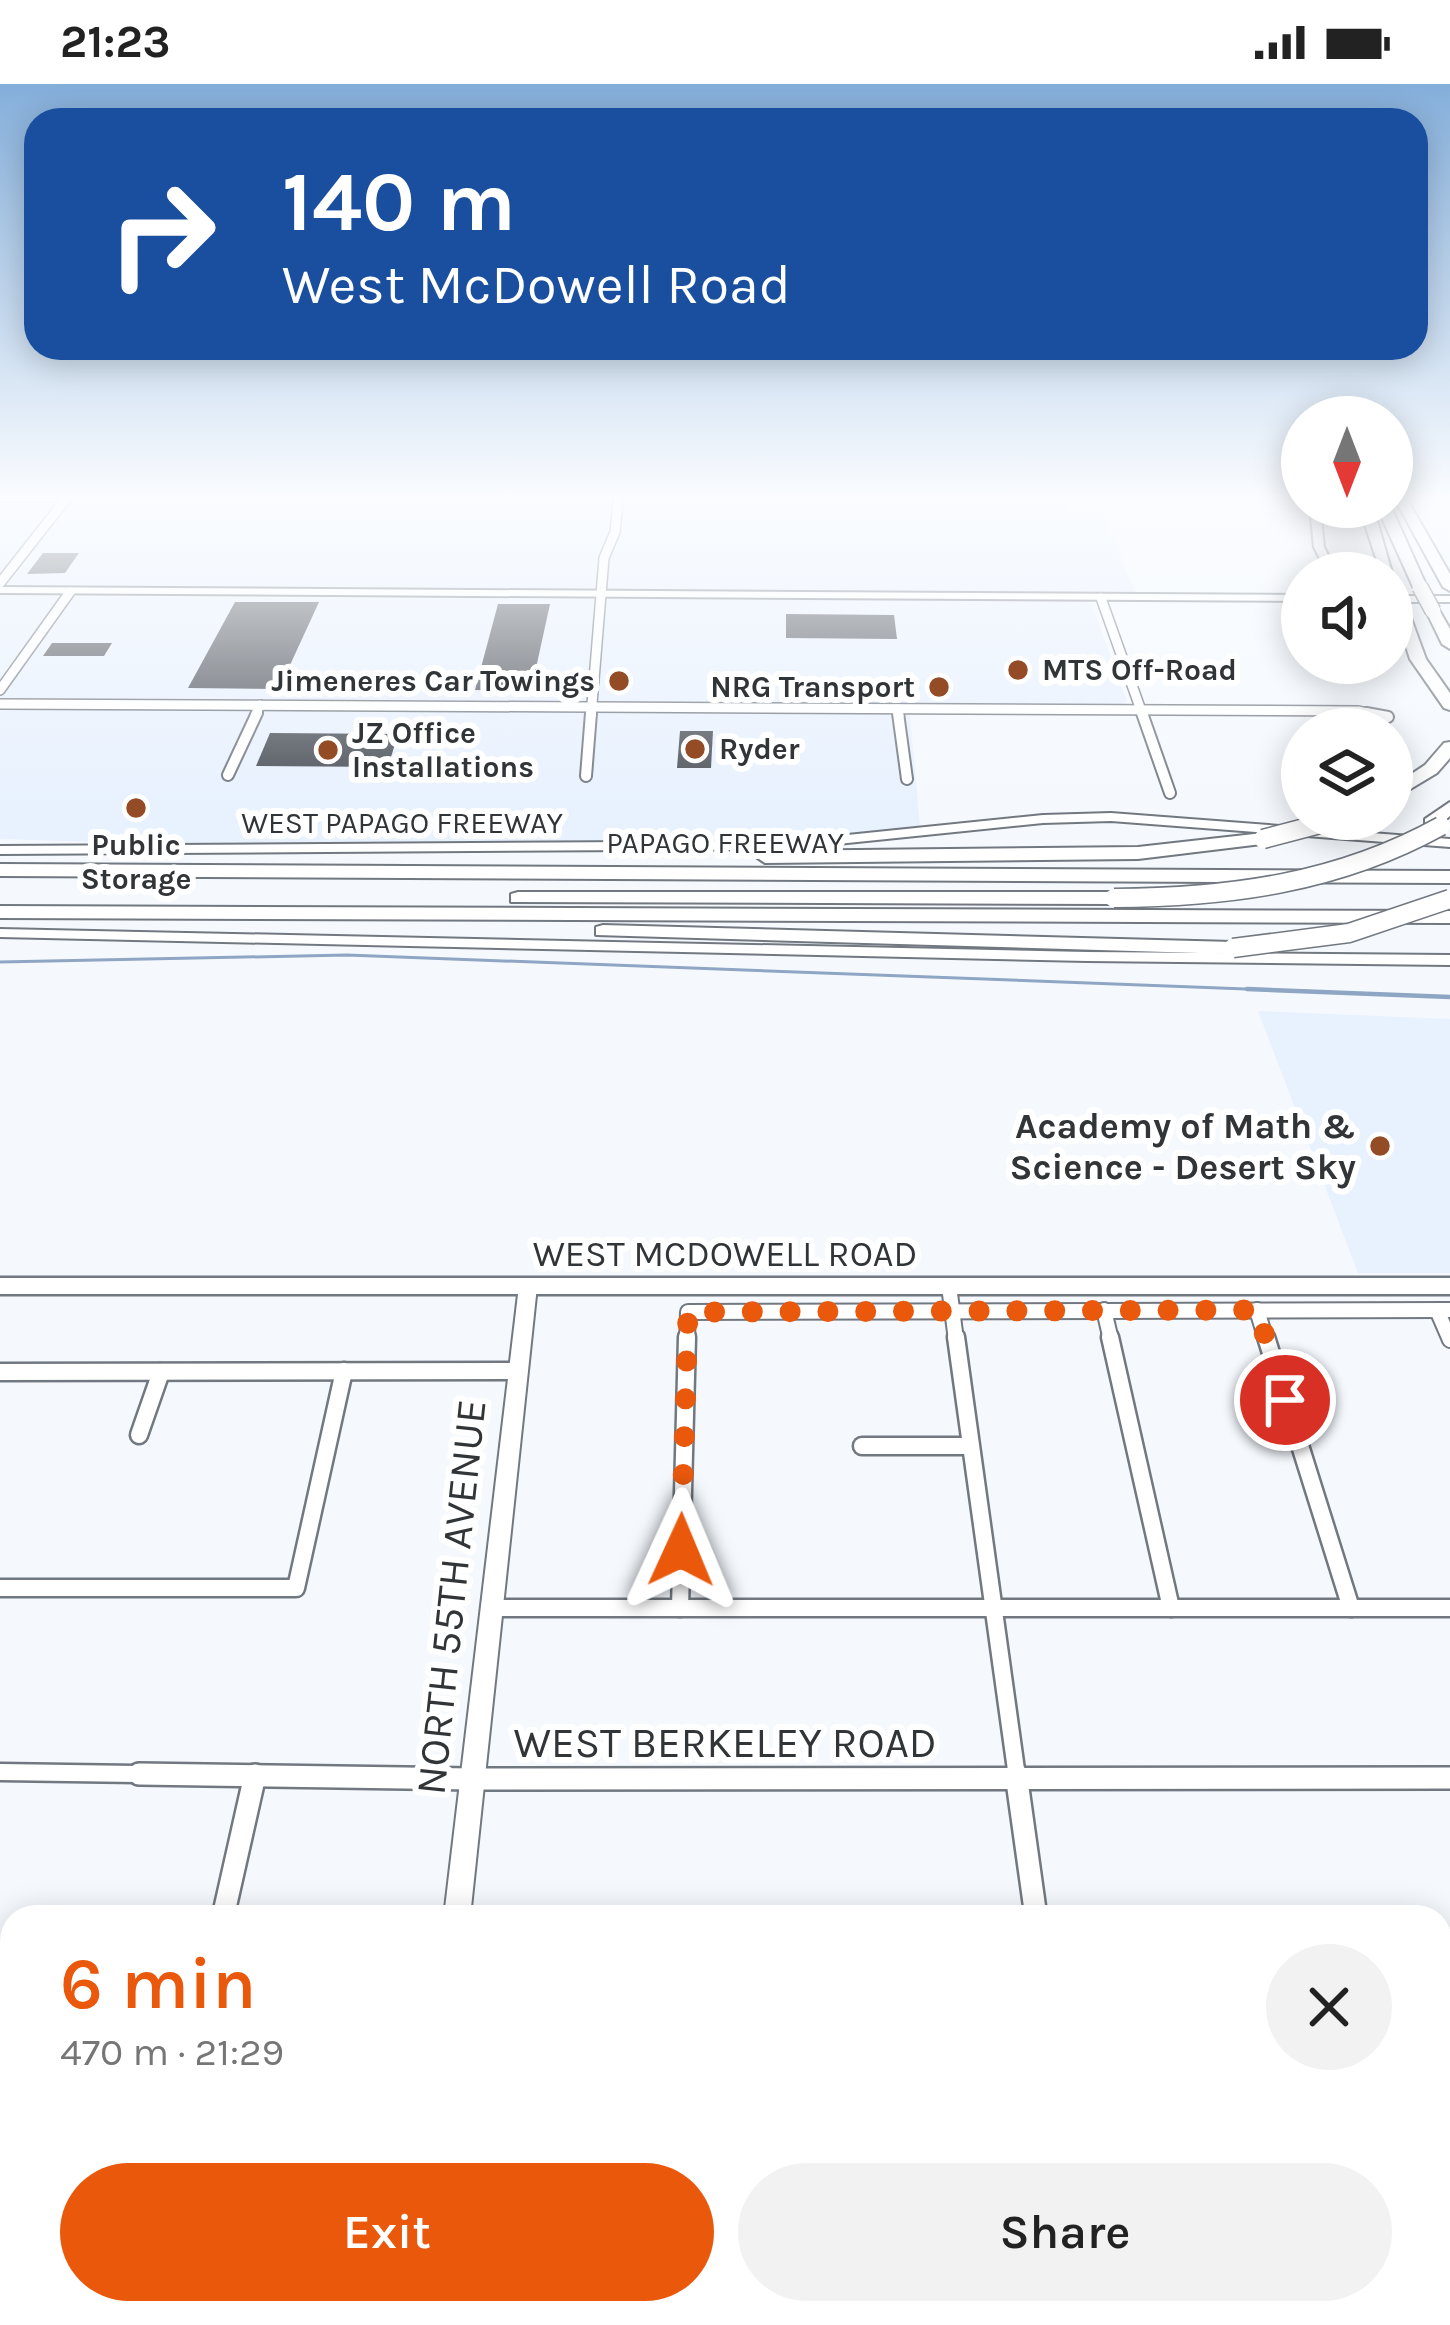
<!DOCTYPE html>
<meta charset="utf-8">
<style>
:root{--surface:#fff;--page:#f2f2f2;--text:#222;--muted:#767676;--accent:#ea580c}
body{margin:0;font-family:Karla,sans-serif;background:var(--page);color:var(--text);height:100vh;display:flex;flex-direction:column;font-size:45px;white-space:nowrap}
*{box-sizing:border-box;margin:0}
p{font-size:39px;color:var(--muted)}
.icon{flex:none;width:66px;height:66px;fill:none;stroke:currentColor;stroke-width:2;stroke-linecap:round;stroke-linejoin:round}
.map{position:relative;flex:1;overflow:hidden}
.drawer{position:absolute;left:0px;top:1821px;width:1452px;height:420px;display:flex;flex-direction:column;background:var(--surface);border-radius:36px 36px 0 0;box-shadow:0 6px 30px #0003}
.drawer>*{flex:none}
.guide{position:absolute;left:24px;top:24px;width:1404px;height:252px;border-radius:36px;box-shadow:0 6px 30px #0003;background:#1a4fa0;color:#fff;overflow:hidden}
.needle{width:78px;rotate:180deg}
.controls{position:absolute;left:1281px;top:312px;display:grid;gap:24px}
.controls a{display:grid;place-items:center;width:132px;height:132px;border-radius:50%;background:var(--surface);box-shadow:0 6px 30px #0003;font-size:60px}
.pin{position:absolute;display:grid;place-items:center;width:102px;height:102px;color:#fff;margin:-51px;border:6px solid #fff;border-radius:50%;box-shadow:0 3px 12px #0007}
.me{position:absolute;width:132px;margin:-66px;rotate:1deg;stroke-linejoin:round;filter:drop-shadow(0 0 9px #0008)}
.turn{display:flex;align-items:center;gap:42px;height:252px;padding:0 60px;font-size:54px}
.turn .icon{width:156px;height:156px;stroke-width:2.5}
.turn b{display:block;font-size:84px;line-height:102px}
.round{display:grid;place-items:center;flex:none;width:126px;height:126px;border-radius:63px;background:var(--page)}
.headline{display:flex;align-items:center;justify-content:space-between;height:204px;padding:0 60px}
h1{font-size:72px;font-weight:600;line-height:90px;color:var(--accent)}
.cta{display:flex;gap:24px;margin-top:auto;padding:24px 60px}
.cta a{flex:1;height:138px;border-radius:72px;background:var(--accent);color:#fff;font-size:48px;font-weight:600;line-height:138px;text-align:center}
.cta a+a{background:var(--page);color:var(--text)}
.status{display:flex;justify-content:space-between;align-items:center;height:84px;padding:0 60px;background:var(--surface);direction:ltr}
.status svg{height:33px;fill:currentColor}
.map>svg:first-child{display:block}
.built{fill:#e8f1fe}
.lines{fill:none;stroke-linecap:round;stroke-linejoin:round}
.stream-far1{stroke:#8ea5c4;stroke-width:3}
.stream{stroke:#8ea5c4;stroke-width:4.5}
.building{fill:#4b5058}
.street-far4-casing{stroke:#727880;stroke-width:12}
.street-far3-casing{stroke:#727880;stroke-width:14}
.street-far2-casing{stroke:#727880;stroke-width:18}
.street-far1-casing{stroke:#727880;stroke-width:21}
.street-casing{stroke:#727880;stroke-width:26}
.secondary-casing{stroke:#727880;stroke-width:4}
.primary-casing{stroke:#727880;stroke-width:5}
.highway-casing{stroke:#727880;stroke-width:4}
.street-far4{stroke:#fff;stroke-width:9}
.street-far3{stroke:#fff;stroke-width:10}
.street-far2{stroke:#fff;stroke-width:14}
.street-far1{stroke:#fff;stroke-width:16}
.street{stroke:#fff;stroke-width:21}
.secondary{fill:#fff;fill-rule:evenodd}
.primary{fill:#fff;fill-rule:evenodd}
.highway{fill:#fff;fill-rule:evenodd}
.highway-bridge-far1-casing{stroke:#727880;stroke-width:18;stroke-linecap:butt}
.highway-bridge-casing{stroke:#727880;stroke-width:21;stroke-linecap:butt}
.highway-bridge-far1{stroke:#fff;stroke-width:15}
.highway-bridge{stroke:#fff;stroke-width:18}
.route{stroke:#ea580c;stroke-width:21;stroke-dasharray:0 37.8}
.poi-dot{fill:#934c26;stroke:#fff;stroke-width:4.5}
.labels{text-anchor:middle;stroke-width:12;stroke-linejoin:round;paint-order:stroke}
.far-poi-label{font-size:30px;font-weight:bold;fill:#323538;stroke:#fff;text-anchor:start}
.far-street-label{font-size:30px;fill:#323538;stroke:#fff}
.poi-label{font-size:36px;font-weight:bold;fill:#323538;stroke:#fff;text-anchor:end}
.street-label{font-size:36px;fill:#323538;stroke:#fff}
.near-street-label{font-size:42px;fill:#323538;stroke:#fff}
</style>
<div class="status"><b>21:23</b><svg viewBox="0 0 49 12"><path d="M0 12V9h3v3zM5 12V6h3v6zM10 12V3h3v9zM15 12V0h3v12zM26 1h20v11H26zM47 4h2v5h-2z"/></svg></div>
<div class="map">
<svg width="1450" height="2241" viewBox="0 0 1450 2241">
<rect width="100%" height="100%" fill="#f5f9fe"/>
<g class="built">
<path d="M0,410H1062L1070,429L1103,430L1137,512L0,506Z"/>
<path d="M0,512L1083,517L1092,521L1127,617L1121,621H909L920,743L803,754L663,759L226,762L0,755Z"/>
<path d="M1258,927L1450,935V1189H1358Z"/>
</g>
<g class="lines">
<path class="stream-far1" d="M0,878L347,871L1326,908"/>
<path class="stream" d="M1247,905L1450,913"/>
</g>
<g class="building">
<path d="M43,469H79L65,489L27,490Z"/>
<path d="M235,518H319L279,605L188,604Z"/>
<path d="M498,520H550L531,607L475,606Z"/>
<path d="M786,530L894,531L897,555L786,554Z"/>
<path d="M52,559H112L104,572H43Z"/>
<path d="M680,647H713L711,684H677Z"/>
<path d="M270,649L398,650L388,683L256,682Z"/>
</g>
<g class="lines">
<defs>
<g id="street-far4">
<path d="M0,413H68"/>
<path d="M0,499L70,410"/>
<path d="M1101,514L1143,632"/>
<path d="M0,606L70,508"/>
<path d="M0,620L1358,627L1381,632"/>
<path d="M898,625L899,632"/>
<path d="M255,632L260,621"/>
<path d="M591,632L604,474L615,448L619,410"/>
</g>
<g id="street-far3">
<path d="M898,629L907,695"/>
<path d="M1142,629L1170,709"/>
<path d="M1366,629L1388,633"/>
<path d="M228,691L257,629"/>
<path d="M586,692L591,629"/>
</g>
<g id="street-far2">
<path d="M949,1202L956,1256"/>
<path d="M1104,1226L1111,1256"/>
<path d="M1257,1226L1266,1256"/>
<path d="M1437,1226L1450,1256"/>
<path d="M687,1256L688,1228L1450,1226"/>
</g>
<g id="street-far1">
<path d="M956,1253L1017,1693"/>
<path d="M1110,1253L1171,1524"/>
<path d="M1266,1253L1351,1524"/>
<path d="M0,1288L518,1287"/>
<path d="M139,1351L161,1288"/>
<path d="M862,1362H970"/>
<path d="M0,1504H296L344,1287"/>
<path d="M493,1524H1450"/>
<path d="M680,1524L687,1253"/>
<path d="M0,1688L341,1693"/>
</g>
<g id="street">
<path d="M139,1690L472,1695L1450,1694"/>
<path d="M1016,1690L1036,1833"/>
<path d="M223,1833L255,1691"/>
<path d="M1440,1897H1450"/>
<path d="M0,1907H12"/>
<path d="M1440,2150H1450"/>
<path d="M0,2171H12"/>
<path d="M679,2229V2241"/>
<path d="M954,2229L955,2241"/>
<path d="M1245,2229L1247,2241"/>
<path d="M136,2241L138,2229"/>
</g>
<g id="secondary">
<path d="M1310,423H1320L1324,463L1337,489H1327L1314,463Z"/>
<path d="M0,503L1302,511V517L0,509Z"/>
<rect x="1392" y="512" width="58" height="6"/>
<path d="M1111,729L1450,755V763L1111,737L1043,739L789,765L0,770V762L789,757L1043,731Z"/>
<path d="M0,845L1087,868L1450,871V881L1087,877L0,853Z"/>
<path d="M528,1195L535,1197L537,1202L470,1833H444L519,1202L521,1197Z"/>
<path d="M400,2229H430L429,2241H399Z"/>
</g>
<rect id="primary" x="0" y="1194" width="1450" height="16"/>
<g id="highway">
<path d="M1392,410H1404L1450,490V507L1443,503Z"/>
<path d="M1359,423H1373L1393,492L1381,489Z"/>
<path d="M1377,423H1391L1427,503L1425,506L1413,503Z"/>
<path d="M1401,522L1408,526L1426,575L1450,609V626L1444,624L1410,575L1394,526Z"/>
<path d="M1433,523L1438,524L1450,545V565L1442,560L1426,527Z"/>
<path d="M1450,658V674L1437,689L1392,716V703L1425,681L1444,659Z"/>
<path d="M1450,718V732L1437,743H1425V735Z"/>
<path d="M1263,749L1270,751V759L1138,775L765,779L756,773L765,767L1138,763Z"/>
<path d="M0,780L1450,787V799L0,792Z"/>
<path d="M518,808H1114L1124,814L1114,820L511,818V810Z"/>
<path d="M0,822L1450,827V839L0,834Z"/>
<path d="M603,841L1233,858L1243,864L1233,870L596,851V843Z"/>
</g>
</defs>
<use href="#street-far4" class="street-far4-casing"/>
<use href="#street-far3" class="street-far3-casing"/>
<use href="#street-far2" class="street-far2-casing"/>
<use href="#street-far1" class="street-far1-casing"/>
<use href="#street" class="street-casing"/>
<use href="#secondary" class="secondary-casing"/>
<use href="#primary" class="primary-casing"/>
<use href="#highway" class="highway-casing"/>
<use href="#street-far4" class="street-far4"/>
<use href="#street-far3" class="street-far3"/>
<use href="#street-far2" class="street-far2"/>
<use href="#street-far1" class="street-far1"/>
<use href="#street" class="street"/>
<use href="#secondary" class="secondary"/>
<use href="#primary" class="primary"/>
<use href="#highway" class="highway"/>
<defs>
<g id="highway-bridge-far1">
<path d="M1393,503L1401,526"/>
<path d="M1420,503L1433,527"/>
</g>
<g id="highway-bridge">
<path d="M1263,755L1339,735"/>
<path d="M1114,814C1231,813 1338,799 1441,742"/>
<path d="M1233,864L1349,849L1450,815"/>
</g>
</defs>
<use href="#highway-bridge-far1" class="highway-bridge-far1-casing"/>
<use href="#highway-bridge" class="highway-bridge-casing"/>
<use href="#highway-bridge-far1" class="highway-bridge-far1"/>
<use href="#highway-bridge" class="highway-bridge"/>
</g>
<linearGradient id="sky" x2="0" y2="1"><stop stop-color="#84aeda"/><stop offset="0.57" stop-color="#fafcff"/><stop offset="1" stop-color="#fafcff" stop-opacity="0"/></linearGradient>
<rect width="1450" height="724" fill="url(#sky)"/>
<g class="lines">
<path class="route" d="M681,1466L688,1228L1257,1226L1285,1316"/>
</g>
<g class="poi-dot">
<circle cx="1018" cy="586" r="12"/>
<circle cx="619" cy="597" r="12"/>
<circle cx="939" cy="603" r="12"/>
<circle cx="695" cy="665" r="12"/>
<circle cx="328" cy="666" r="12"/>
<circle cx="136" cy="724" r="12"/>
<circle cx="1380" cy="1062" r="12"/>
</g>
<g class="labels">
<g class="far-poi-label">
<text x="1042" y="596">MTS Off-Road</text>
<text x="595" y="607" text-anchor="end">Jimeneres Car Towings</text>
<text x="915" y="613" text-anchor="end">NRG Transport</text>
<text x="352" y="659">JZ Office<tspan x="352" dy="34">Installations</tspan></text>
<text x="719" y="675">Ryder</text>
<text x="136" y="771" text-anchor="middle">Public<tspan x="136" dy="34">Storage</tspan></text>
</g>
<g class="far-street-label">
<text x="402" y="749">WEST PAPAGO FREEWAY</text>
<text x="725" y="769">PAPAGO FREEWAY</text>
</g>
<g class="poi-label">
<text x="1356" y="1054">Academy of Math &amp;<tspan x="1356" dy="41">Science - Desert Sky</tspan></text>
</g>
<g class="street-label">
<text x="725" y="1182">WEST MCDOWELL ROAD</text>
</g>
<g class="near-street-label">
<text transform="translate(450 1513) rotate(-84)" y="15">NORTH 55TH AVENUE</text>
<text x="725" y="1673">WEST BERKELEY ROAD</text>
</g>
</g>
</svg>
<div class="controls">
<a><svg class="needle" viewBox="-14 -14 28 28"><path d="M0-13l5 13h-10z" fill="#e53935"/><path d="M0 13l5-13h-10z" fill="#767676"/></svg></a>
<a><svg class="icon" aria-label="sound" viewBox="0 0 24 24"><path d="M4 9h4l5-4v14l-5-4H4zM17 9q2 3 0 6"/></svg></a>
<a><svg class="icon" aria-label="layers" viewBox="0 0 24 24"><path d="M12 4l9 5-9 5-9-5zM3 14l9 5 9-5"/></svg></a>
</div>
<div class="pin" style="left:1285px;top:1316px;background:#d93025"><svg class="icon" aria-label="arrive" viewBox="0 0 24 24"><path d="M6 21V4h12l-3 4 3 4H6"/></svg></div>
<svg class="me" style="left:681px;top:1466px" viewBox="-20 -20 40 40"><path d="M0-17L14 15 0 8-14 15z" fill="#ea580c" stroke="#fff" stroke-width="4"/></svg>
<div class="guide">
<div class="turn"><svg class="icon" aria-label="right" viewBox="0 0 24 24"><path d="M7 20v-9h11M14 6l5 5-5 5"/></svg><div><b>140 m</b>West McDowell Road</div></div>
</div>
<section class="drawer">
<div class="headline"><div><h1>6 min</h1><p>470 m · 21:29</p></div><a class="round"><svg class="icon" aria-label="close" viewBox="0 0 24 24"><path d="M6 6l12 12M18 6L6 18"/></svg></a></div>
<div class="cta"><a>Exit</a><a>Share</a></div>
</section>
</div>
